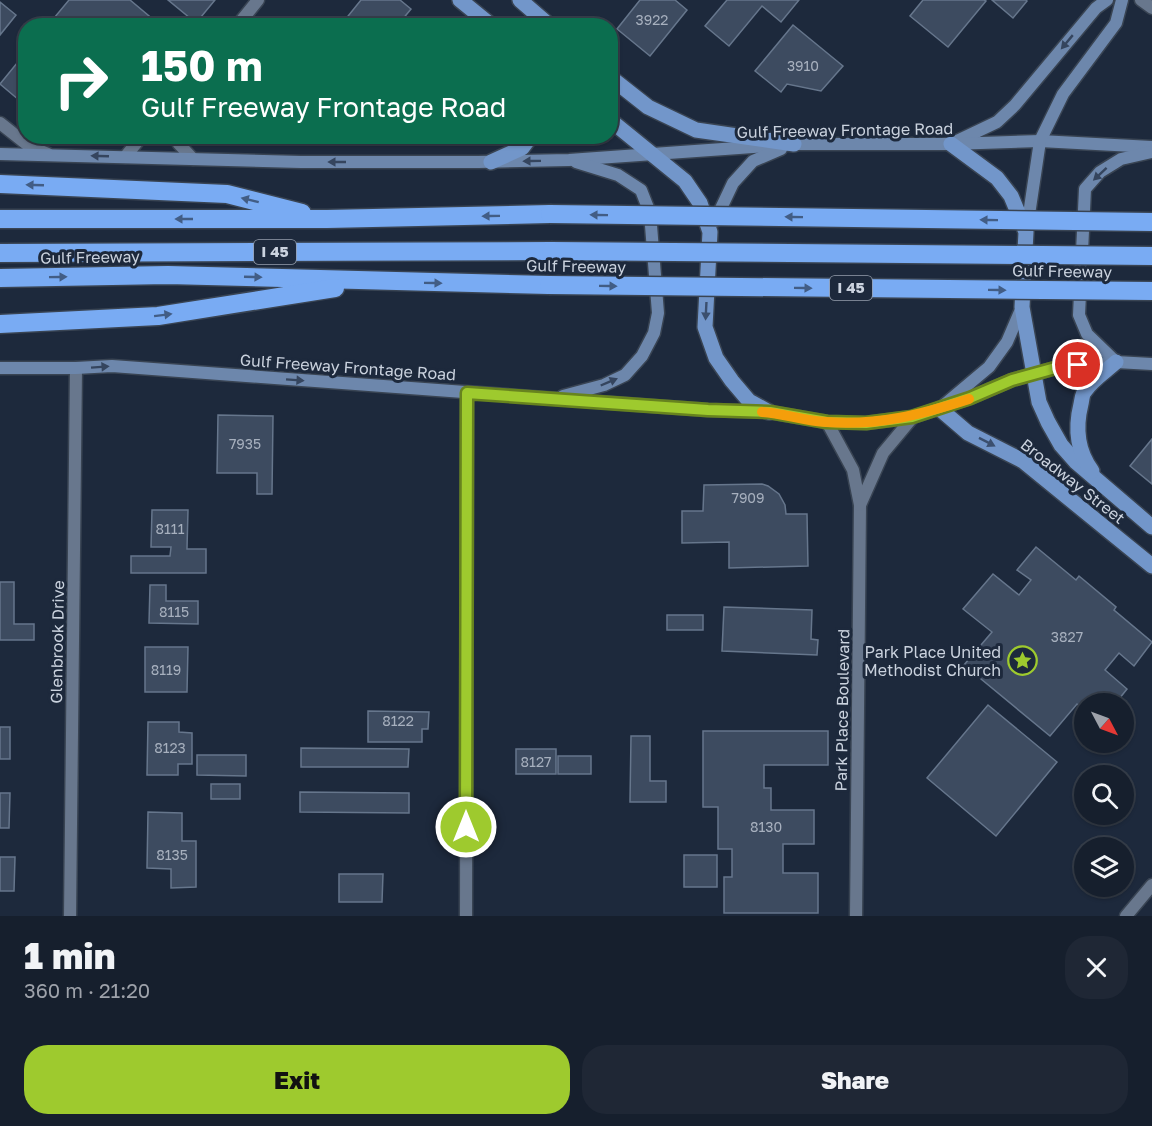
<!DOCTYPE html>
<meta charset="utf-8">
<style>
:root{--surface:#161f2d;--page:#1f2735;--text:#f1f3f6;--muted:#9ea2aa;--line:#353d49;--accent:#9eca2e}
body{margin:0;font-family:"Golos Text",sans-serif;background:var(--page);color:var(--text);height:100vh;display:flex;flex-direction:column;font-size:22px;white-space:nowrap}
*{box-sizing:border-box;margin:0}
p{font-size:20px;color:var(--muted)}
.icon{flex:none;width:33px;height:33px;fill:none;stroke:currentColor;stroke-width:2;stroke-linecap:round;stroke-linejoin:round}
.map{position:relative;height:916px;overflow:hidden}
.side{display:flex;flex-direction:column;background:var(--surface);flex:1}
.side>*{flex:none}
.hud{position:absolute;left:18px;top:18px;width:600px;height:126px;border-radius:24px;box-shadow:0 2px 4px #0004,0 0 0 2px var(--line);background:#0b6e4f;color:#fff;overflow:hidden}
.needle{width:39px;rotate:131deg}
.controls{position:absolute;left:1074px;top:693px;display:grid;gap:12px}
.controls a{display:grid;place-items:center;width:60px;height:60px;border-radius:50%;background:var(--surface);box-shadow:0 2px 4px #0004,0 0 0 2px var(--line);font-size:30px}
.pin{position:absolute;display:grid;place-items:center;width:51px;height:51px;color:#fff;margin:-26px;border:3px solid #fff;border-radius:50%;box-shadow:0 2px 6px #0007}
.me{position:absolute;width:66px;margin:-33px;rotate:0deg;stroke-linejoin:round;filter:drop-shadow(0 0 4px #0008)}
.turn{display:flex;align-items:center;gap:21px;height:126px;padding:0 24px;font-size:27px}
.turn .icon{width:78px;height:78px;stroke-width:2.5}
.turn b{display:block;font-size:42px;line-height:51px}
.round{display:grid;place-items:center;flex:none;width:63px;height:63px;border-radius:24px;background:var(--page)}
.head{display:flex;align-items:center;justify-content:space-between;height:102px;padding:0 24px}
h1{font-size:36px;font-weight:800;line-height:45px}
.action{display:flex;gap:12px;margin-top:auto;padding:12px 24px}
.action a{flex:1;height:69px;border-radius:24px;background:var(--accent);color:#111;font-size:24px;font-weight:800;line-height:69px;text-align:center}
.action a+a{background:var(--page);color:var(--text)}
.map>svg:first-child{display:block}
.building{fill:#3d4b60;stroke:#66768c;stroke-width:1.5}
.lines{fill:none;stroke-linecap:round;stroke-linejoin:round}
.minor-casing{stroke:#394453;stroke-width:15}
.tertiary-casing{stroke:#394453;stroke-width:15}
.secondary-casing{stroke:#394453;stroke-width:15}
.primary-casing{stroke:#394453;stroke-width:18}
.motorway-casing{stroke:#394453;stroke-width:21}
.minor{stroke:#68778d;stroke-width:12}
.tertiary{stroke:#68778d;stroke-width:12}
.secondary{stroke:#6d87ac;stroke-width:12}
.primary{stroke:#7296ca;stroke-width:15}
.motorway{stroke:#79abf3;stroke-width:18}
.motorway-bridge-casing{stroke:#394453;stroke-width:21;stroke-linecap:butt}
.motorway-bridge{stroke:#79abf3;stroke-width:18}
.oneway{fill:#35455e}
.oneway2{fill:#425d85}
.oneway3{fill:#3b4f6e}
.route-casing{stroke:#67831e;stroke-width:15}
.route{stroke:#9eca2e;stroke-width:10}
.slow{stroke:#f59e0b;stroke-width:10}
.labels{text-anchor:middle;stroke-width:6;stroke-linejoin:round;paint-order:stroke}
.number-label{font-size:14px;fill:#a7b0be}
.shield{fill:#1d293c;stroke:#969fad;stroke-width:1.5}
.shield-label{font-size:15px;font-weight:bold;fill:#cad2de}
.street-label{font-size:16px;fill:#cad2de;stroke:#1d293c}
.poi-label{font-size:16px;fill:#cad2de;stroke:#1d293c;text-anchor:end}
</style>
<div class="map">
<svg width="1152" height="916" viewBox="0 0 1152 916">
<rect width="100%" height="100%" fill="#1d293c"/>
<g class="building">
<path d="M69,0H130L161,26H88L86,23L84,26H50L49,24Z"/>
<path d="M168,0H215L196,23Z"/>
<path d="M361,0H400L411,9L397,26H340Z"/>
<path d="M640,0H675L687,10L650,56L617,29Z"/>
<path d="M727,0H799L781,22L762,6L729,46L705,26Z"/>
<path d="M923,0H984L986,1L948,47L910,16Z"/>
<path d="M992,0H1026L1027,1L1013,18Z"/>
<path d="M0,2L16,15L0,35Z"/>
<path d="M793,25L843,66L821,91L787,84L781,92L755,71Z"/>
<path d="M26,52V106L0,84Z"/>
<path d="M218,415L273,416L272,494H257V473H217Z"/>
<path d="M1152,439V484L1130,466Z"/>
<path d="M762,484L768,486L779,494L785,505L786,514H807L808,566L729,568V542L682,543V511H703L704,485Z"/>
<path d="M152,510H188L187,549H206V573H131V556H170L171,547H151Z"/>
<path d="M1036,547L1076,580L1079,576L1116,607L1114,610L1152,642L1134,666L1119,653L1105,670L1127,689L1115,704H1084V710L1077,704L1050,736L964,665L992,632L963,609L993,574L1019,595L1031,580L1017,570Z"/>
<path d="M0,582H14V624H34V640H0Z"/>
<path d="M150,585H166V601H198V624L149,623Z"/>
<path d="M724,607L812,610L811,639L818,640L817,655L722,651Z"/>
<rect x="667" y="615" width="36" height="15"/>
<path d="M145,647H188L187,692H145Z"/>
<path d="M988,705L1057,762L996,836L927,778Z"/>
<path d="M368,711L429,712L428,729H422V742H368Z"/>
<path d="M148,722H179V732L192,733V764H178V775H147Z"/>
<rect x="0" y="727" width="10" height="32"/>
<path d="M703,731H828V765H764V788H771V810H814V844H783V873H818V913H724V877H732V849H718V807H703Z"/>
<path d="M631,736H650V781H666V802H630Z"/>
<path d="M301,748L409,749L408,767H301Z"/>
<rect x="516" y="749" width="40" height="25"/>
<path d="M197,755H246V776L197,775Z"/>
<rect x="558" y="756" width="33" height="18"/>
<rect x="211" y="784" width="29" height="15"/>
<path d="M300,792L409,793V813L300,812Z"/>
<path d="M0,793H10L9,828H0Z"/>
<path d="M148,812L182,813V841H196V887L171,888V869L147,868Z"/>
<rect x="684" y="855" width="33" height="32"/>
<path d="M0,857H15L14,891H0Z"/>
<path d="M339,874H383L382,902H339Z"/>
</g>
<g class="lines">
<defs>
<g id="minor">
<path d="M1141,0L1152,8"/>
<path d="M237,26L258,0"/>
<path d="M0,123L29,146L48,154"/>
<path d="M174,136L179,144L193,159"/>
<path d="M125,157L142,136"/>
<path d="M70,916L76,368"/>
<path d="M466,916L467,393"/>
<path d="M1126,916L1152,885"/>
</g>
<g id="tertiary">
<path d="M827,422L853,470L860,505L856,916"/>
<path d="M860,505L883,453L913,417"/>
</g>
<g id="secondary">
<path d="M955,142L997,122L1015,105L1096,8L1107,0"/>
<path d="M0,154L301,162H478L569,160L794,144H951L1040,141L1152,147"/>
<path d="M715,221L733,183L753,161L781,149"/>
<path d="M1027,228L1040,141L1063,94L1116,23L1122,0"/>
<path d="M1116,362L1087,334L1079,315L1085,189L1100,172L1121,159L1151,152"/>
<path d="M0,368H76L112,366L708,410L769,412L827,422L866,423L913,417L970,398L1012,380L1059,367L1116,362L1152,364"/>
<path d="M563,396L604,385L625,375L642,356L654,333L658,313L650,213L641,190L618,175L576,162"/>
<path d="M945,404L989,367L1007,342L1022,307"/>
</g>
<g id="primary">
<path d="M460,0L492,26"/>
<path d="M520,0L550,26"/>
<path d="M610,77L648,107L696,130L794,144"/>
<path d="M610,120L685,181L700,203L710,232L705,327L716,358L732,381L749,401L769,412"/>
<path d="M951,144L997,178L1011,196L1026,232L1022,307L1039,402L1048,422L1061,445L1076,462L1152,527"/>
<path d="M491,162L522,148L531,136"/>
<path d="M940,409L968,433L1023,461L1152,566"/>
<path d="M1092,471C1077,451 1075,428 1081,404C1082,400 1082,394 1085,391C1092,380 1106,371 1116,362"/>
</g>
<g id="motorway">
<path d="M0,184L227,194L302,213"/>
<path d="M0,219H327L550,214"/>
<path d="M0,253L551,251"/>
<path d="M0,278L168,275L549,285"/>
<path d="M0,324L158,316L335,288"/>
</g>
</defs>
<use href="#minor" class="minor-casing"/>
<use href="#tertiary" class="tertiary-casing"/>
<use href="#secondary" class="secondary-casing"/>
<use href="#primary" class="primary-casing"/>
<use href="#motorway" class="motorway-casing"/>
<use href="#minor" class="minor"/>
<use href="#tertiary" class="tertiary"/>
<use href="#secondary" class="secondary"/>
<use href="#primary" class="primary"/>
<use href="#motorway" class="motorway"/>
<defs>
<g id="motorway-bridge">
<path d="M550,214L1152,222"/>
<path d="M551,251L1152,256"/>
<path d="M549,285L1152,291"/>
</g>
</defs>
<use href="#motorway-bridge" class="motorway-bridge-casing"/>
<use href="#motorway-bridge" class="motorway-bridge"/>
</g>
<defs><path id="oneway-solid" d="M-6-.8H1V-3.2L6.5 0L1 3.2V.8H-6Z" transform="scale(1.5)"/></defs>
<g class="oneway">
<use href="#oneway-solid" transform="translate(1067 42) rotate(130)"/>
<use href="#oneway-solid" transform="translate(100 156) rotate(-178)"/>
<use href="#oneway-solid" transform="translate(532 161) rotate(179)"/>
<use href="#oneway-solid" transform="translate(337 162) rotate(180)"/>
<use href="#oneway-solid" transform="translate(1100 174) rotate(137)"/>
<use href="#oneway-solid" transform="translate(100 367) rotate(-4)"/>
<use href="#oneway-solid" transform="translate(295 380) rotate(4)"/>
<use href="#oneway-solid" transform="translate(609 382) rotate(-23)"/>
</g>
<g class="oneway2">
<use href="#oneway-solid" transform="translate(35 185) rotate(-178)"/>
<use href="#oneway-solid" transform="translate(250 200) rotate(-166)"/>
<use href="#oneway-solid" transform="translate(599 215) rotate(-179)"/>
<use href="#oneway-solid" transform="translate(491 216) rotate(179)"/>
<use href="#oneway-solid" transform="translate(794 217) rotate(-179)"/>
<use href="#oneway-solid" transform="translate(184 219) rotate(-180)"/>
<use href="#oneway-solid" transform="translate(989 220) rotate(-179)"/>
<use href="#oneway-solid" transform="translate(58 277) rotate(-1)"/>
<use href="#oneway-solid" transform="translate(253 277) rotate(2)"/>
<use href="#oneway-solid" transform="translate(433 283) rotate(1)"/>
<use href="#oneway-solid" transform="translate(608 286) rotate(1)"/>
<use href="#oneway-solid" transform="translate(803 288) rotate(1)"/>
<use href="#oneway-solid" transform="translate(997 290) rotate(1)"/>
<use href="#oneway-solid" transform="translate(163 315) rotate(-7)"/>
</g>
<g class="oneway3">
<use href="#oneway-solid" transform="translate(706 311) rotate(93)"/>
<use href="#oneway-solid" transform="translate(987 442) rotate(27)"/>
</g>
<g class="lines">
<defs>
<path id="route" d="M466,827L467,393L708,410L770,412L827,422L866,423L912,417L970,398L1012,380L1059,367L1078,365"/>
</defs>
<use href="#route" class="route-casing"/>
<use href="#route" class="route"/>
<path class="slow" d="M762,412C783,413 804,421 826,422C878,426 920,415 969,399"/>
</g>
<defs>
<symbol id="sight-ring" viewBox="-11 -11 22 22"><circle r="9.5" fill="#1d293c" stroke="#9eca2e" stroke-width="1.5"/><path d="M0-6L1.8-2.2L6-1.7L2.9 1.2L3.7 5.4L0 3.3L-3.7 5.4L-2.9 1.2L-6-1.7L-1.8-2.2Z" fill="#9eca2e"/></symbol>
</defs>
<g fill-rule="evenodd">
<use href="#sight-ring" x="1006" y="644" width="33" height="33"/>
</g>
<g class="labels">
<g class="number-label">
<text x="652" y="25">3922</text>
<text x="803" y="71">3910</text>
<text x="245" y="449">7935</text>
<text x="748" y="503">7909</text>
<text x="170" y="534">8111</text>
<text x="174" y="617">8115</text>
<text x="1067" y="642">3827</text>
<text x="166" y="675">8119</text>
<text x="398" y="726">8122</text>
<text x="170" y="753">8123</text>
<text x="536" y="767">8127</text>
<text x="766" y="832">8130</text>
<text x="172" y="860">8135</text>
</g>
<g class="shield">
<rect x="254" y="240" width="42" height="24" rx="4.5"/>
<rect x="830" y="276" width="42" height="24" rx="4.5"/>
</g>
<g class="shield-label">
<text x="275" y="257">I 45</text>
<text x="851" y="293">I 45</text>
</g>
<g class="street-label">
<text transform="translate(845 130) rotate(-1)" y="6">Gulf Freeway Frontage Road</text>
<text transform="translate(90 257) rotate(-1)" y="6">Gulf Freeway</text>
<text transform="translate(576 266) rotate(1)" y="6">Gulf Freeway</text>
<text transform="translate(1062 271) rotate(1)" y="6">Gulf Freeway</text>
<text transform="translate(348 367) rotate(4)" y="6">Gulf Freeway Frontage Road</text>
<text transform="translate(1073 481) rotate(38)" y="6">Broadway Street</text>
<text transform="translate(57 642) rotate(-89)" y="6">Glenbrook Drive</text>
<text transform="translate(842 710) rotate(-89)" y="6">Park Place Boulevard</text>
</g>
<g class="poi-label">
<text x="1001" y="658">Park Place United<tspan x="1001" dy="18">Methodist Church</tspan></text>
</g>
</g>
</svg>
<div class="controls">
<a><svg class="needle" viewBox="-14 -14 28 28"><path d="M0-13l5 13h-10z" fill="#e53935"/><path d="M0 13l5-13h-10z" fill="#9ea2aa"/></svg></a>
<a><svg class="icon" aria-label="search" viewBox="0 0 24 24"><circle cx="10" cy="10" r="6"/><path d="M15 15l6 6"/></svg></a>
<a><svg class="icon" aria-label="layers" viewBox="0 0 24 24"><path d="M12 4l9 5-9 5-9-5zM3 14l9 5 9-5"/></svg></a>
</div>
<div class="pin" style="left:1078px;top:365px;background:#d93025"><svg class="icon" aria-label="arrive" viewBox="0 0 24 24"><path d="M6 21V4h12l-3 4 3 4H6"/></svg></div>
<svg class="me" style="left:466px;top:827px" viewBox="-20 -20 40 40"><circle r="17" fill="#9eca2e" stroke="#fff" stroke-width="3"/><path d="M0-11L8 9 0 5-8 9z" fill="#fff"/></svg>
<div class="hud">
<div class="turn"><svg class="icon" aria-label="right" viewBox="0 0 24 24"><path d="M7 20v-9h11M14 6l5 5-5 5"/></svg><div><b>150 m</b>Gulf Freeway Frontage Road</div></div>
</div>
</div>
<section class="side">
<div class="head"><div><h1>1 min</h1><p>360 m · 21:20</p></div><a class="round"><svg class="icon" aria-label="close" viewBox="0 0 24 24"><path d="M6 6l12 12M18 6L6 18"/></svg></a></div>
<div class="action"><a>Exit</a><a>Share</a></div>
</section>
